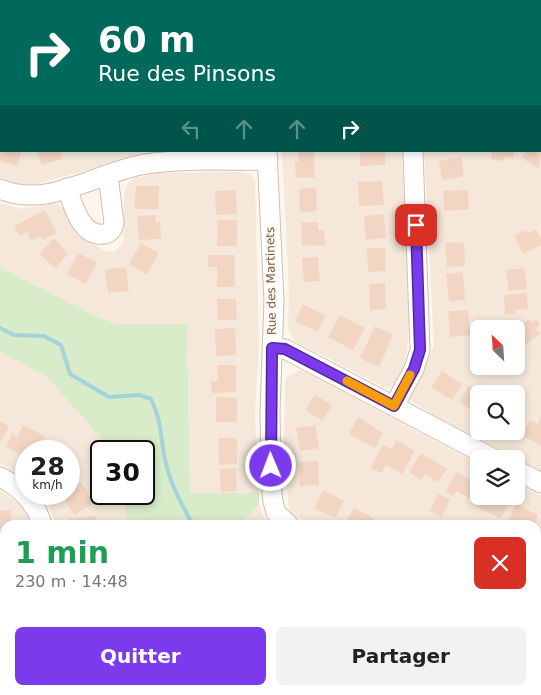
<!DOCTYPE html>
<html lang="fr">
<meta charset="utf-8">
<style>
:root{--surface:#fff;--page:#f2f2f2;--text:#222;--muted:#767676;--accent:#7c3aed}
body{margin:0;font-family:"DejaVu Sans",sans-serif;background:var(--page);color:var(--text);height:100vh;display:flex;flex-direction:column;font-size:19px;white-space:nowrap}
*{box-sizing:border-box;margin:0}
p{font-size:16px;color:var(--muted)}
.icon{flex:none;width:28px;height:28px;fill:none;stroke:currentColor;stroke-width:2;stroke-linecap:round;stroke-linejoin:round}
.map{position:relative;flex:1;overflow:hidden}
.drawer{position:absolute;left:0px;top:520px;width:541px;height:175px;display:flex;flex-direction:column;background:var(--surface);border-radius:15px 15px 0 0;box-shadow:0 2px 8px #0003}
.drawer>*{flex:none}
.hud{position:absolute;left:0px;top:0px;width:541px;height:152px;box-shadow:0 2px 8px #0003;background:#00695c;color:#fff;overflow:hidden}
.needle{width:32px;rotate:335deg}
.buttons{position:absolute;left:470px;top:320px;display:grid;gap:10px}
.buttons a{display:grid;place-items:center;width:55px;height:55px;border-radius:8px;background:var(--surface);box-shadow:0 2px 8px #0003;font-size:25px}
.speed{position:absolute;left:15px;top:440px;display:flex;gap:10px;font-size:25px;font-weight:700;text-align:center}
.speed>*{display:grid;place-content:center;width:65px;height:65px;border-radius:50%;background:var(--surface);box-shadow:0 2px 8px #0003;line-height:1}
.speed small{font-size:12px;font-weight:400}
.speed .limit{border:2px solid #111;border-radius:8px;background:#fff;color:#111}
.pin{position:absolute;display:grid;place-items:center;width:42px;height:42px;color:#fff;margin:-21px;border-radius:10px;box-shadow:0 2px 8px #0006}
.me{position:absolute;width:55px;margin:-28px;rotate:359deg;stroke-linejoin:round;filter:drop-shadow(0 0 4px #0008)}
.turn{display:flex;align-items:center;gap:18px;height:105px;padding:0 15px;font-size:22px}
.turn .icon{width:65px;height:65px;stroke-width:2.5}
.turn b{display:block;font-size:35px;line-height:42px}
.lanes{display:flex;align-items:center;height:48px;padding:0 15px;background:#0003;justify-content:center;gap:25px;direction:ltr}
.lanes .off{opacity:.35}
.round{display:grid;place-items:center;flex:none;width:52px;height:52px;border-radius:8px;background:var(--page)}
.head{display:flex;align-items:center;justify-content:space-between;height:85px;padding:0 15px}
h1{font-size:30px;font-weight:700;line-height:38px;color:#1e9e55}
.action{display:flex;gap:10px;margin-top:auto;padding:10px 15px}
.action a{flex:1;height:58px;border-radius:8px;background:var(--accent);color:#fff;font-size:20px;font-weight:700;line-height:58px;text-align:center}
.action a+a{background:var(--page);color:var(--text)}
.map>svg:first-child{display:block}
.residential{fill:#f5e8da;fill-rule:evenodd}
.green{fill:#d8ecc9}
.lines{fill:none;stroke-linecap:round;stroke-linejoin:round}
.stream{stroke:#a5d3da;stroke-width:4}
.building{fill:#f3d5c3}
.minor-casing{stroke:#d1beb0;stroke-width:21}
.minor{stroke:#fff;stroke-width:19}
.route-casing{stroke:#51269a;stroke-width:12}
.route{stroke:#7c3aed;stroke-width:9}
.slow{stroke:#f59e0b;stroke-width:9}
.labels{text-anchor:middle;stroke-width:4;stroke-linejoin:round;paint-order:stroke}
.street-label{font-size:12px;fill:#7a5c4d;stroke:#fffaf3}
</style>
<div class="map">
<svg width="541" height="695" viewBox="0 0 541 695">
<rect width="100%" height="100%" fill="#fdf6ec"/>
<g class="residential">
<path d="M0,36L1,151H159L36,184L21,185L0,177Z"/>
<path d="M540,127L541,128V471L433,415L410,400L434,346L424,151H540ZM479,329H516V366H479ZM479,394H516V431H479Z"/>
<path d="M282,151H402L409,321L407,352L401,373L394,385L388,389L295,341L290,333L288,325L289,293Z"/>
<path d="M241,172L250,174L255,181L259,342L255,416L259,493L190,494L187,324H118L95,316L0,267V203L22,209L56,203L66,211L76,234L105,251L113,252L123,244L124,194L128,183L135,178L158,173Z"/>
<path d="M0,352L47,377L115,451H101V494H124L127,525H55L51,510L40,494H69V451H26V479L0,463Z"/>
<path d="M299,370L309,374L479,464V496H516V483L541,496V647L536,644V525H311L289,512L284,449L285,384L287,377Z"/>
<path d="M0,490L21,506L32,525H5V690H17L15,695H0Z"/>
<path d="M259,504L263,516L270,525H240Z"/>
<path d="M536,668L541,671V695H277L275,690H382L394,692L397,690H536Z"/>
<path d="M43,690H133L131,695H40Z"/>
</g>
<g class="green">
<path d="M0,267L95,316L118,324H187L190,493H259V504L240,525H127L124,494H144V451L112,450L47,377L0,352Z"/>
<path d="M133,690H275L277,695H131Z"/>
</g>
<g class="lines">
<g class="stream">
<path d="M0,328L14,335L44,336L61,345L70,374L109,397L139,395L151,399C163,424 160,439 166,464C171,485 182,505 193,525"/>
<path d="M224,690L225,695"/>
</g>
</g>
<g class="building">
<path d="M0,151H22L17,166L0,161Z"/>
<path d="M37,151H60L62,159L42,165Z"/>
<path d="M298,151H314L315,177L296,178L295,162L299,161Z"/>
<path d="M360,151H385V165L360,166Z"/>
<path d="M492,151H514L513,158L504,157V161L491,159Z"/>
<path d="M526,151H541L539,169L522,158Z"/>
<path d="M461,157L464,176L442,180L439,161Z"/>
<path d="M382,181L384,205L359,206L358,182Z"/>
<path d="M136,186H159V209H134Z"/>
<path d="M316,188L317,211L300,212L299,189Z"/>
<path d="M236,190L237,214L216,215L215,191Z"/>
<path d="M468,190L469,209L444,211L443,191Z"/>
<path d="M45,210L57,233L42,240L40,236L31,241L27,232L19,236L14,226Z"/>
<path d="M384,214L386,238L366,240L364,216Z"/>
<path d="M155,215L156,223L160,222L161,239L139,240L137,216Z"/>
<rect x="217" y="220" width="20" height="26"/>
<path d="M318,222V230H324L325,245L302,246L301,223Z"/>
<path d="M536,229L541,239V245L523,254L514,236L526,230L527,233Z"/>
<path d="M54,238L68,254L55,268L39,254Z"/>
<path d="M464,242L465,266L447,267L445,243Z"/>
<path d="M141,243L159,253L147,274L129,264Z"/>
<path d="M367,248H385L386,271L368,272Z"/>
<path d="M78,253L97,262L86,284L67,274Z"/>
<path d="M208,255H235V287H217V267H208Z"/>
<path d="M318,257L320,281L304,282L302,258Z"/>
<path d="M126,267L129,291L108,293L105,270Z"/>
<path d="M524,268L527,289L509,291L506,270Z"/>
<path d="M463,272L465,300L449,301L446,274Z"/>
<path d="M385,283L386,309L370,310L369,284Z"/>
<path d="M527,293L528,309L515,310V314H505L504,295Z"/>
<path d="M217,299H236L237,320H218Z"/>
<path d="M303,304L326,316L317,332L295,321Z"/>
<path d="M468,310L470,335L450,337L448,311Z"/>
<path d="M340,315L365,328L353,350L328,337Z"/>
<path d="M529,319L531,323L536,319L540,325L536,328L540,334L516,351V329Z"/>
<path d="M375,326L393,335L379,367L360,358Z"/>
<path d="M235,328L236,355L216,356L215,329Z"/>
<path d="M217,365H236V392L212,393L211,381H218Z"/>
<path d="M442,371L462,384L452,400L431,387Z"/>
<path d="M469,386L477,392L481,387L491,394H479V415L459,402Z"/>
<path d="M315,395L332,405L322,421L305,410Z"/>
<path d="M216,397L237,398V422H216Z"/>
<path d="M516,405L525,410L516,425Z"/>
<path d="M358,417L383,433L375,448L349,434Z"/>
<path d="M541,417V446L522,435L530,420L538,424Z"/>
<path d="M0,421L9,426L0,443Z"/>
<path d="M23,425L45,436L37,451H26V457L6,447L12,434L17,437Z"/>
<path d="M315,425L319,448L300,451L296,428Z"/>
<path d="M218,438H237V464L219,465Z"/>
<path d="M396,440L415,451L402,474L386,465L381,473L370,468L383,445L391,449Z"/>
<path d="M421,453L447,469L438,482L425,474L421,480L409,472Z"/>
<path d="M318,461L319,485L300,486L299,462Z"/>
<path d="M236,468L237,491L221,492L220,469Z"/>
<path d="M456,472L478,484L471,499L456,491L454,496L446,492Z"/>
<path d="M73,478L77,485L81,482L94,503L74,515L61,494H69V481Z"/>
<path d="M323,490L344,501L335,518L314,508Z"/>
<path d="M479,490V496H495L509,503L501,519L472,504Z"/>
<path d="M438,494L450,500L442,517L430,511Z"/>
<path d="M516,504L538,515L534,525H521L509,519Z"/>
<path d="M354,508L375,519L371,525L345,523Z"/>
<path d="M0,510L11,511V525H5V533H0Z"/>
<path d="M96,516L97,525H70L69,519Z"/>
<path d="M3,539H5V566H0V544H3Z"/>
<rect x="0" y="571" width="5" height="29"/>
<rect x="0" y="607" width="5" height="25"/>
<path d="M0,641H5V662L0,663Z"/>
<path d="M55,690H83L81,695H53Z"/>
<path d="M319,690H344L346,694L322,695Z"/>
<path d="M428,690H461L457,695L453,692L451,695H446L441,691L438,695H434Z"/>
</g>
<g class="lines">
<defs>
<g id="minor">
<path d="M79,0L80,1"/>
<path d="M260,0V1"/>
<path d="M117,1V0"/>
<path d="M411,1L412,0"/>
<path d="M0,23H1"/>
<path d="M540,115H541"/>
<path d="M267,151L274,301L270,411L271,484L273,501L276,513L289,525"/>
<path d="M67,188C73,205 81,238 105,234C112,232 113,228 114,222L108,176"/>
<path d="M0,189C49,210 98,171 146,164C186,158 228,161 268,160"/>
<path d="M272,348L285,349L494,459"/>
<path d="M394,406L414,369L420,350L413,151"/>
<path d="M516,470L541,483"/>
<path d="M0,477C19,486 37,504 42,525"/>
<path d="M536,657L541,659"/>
<path d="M28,695L30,690"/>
</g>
</defs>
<use href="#minor" class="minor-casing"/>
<use href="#minor" class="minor"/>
</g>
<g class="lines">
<defs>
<path id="route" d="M271,466L272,348L285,349L394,406L414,369L420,350L416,225"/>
</defs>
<use href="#route" class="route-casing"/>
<use href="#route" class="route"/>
<path class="slow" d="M347,381L394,406L410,375"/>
</g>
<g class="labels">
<g class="street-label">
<text transform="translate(271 281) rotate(-91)" y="4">Rue des Martinets</text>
</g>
</g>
</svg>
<div class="buttons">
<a><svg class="needle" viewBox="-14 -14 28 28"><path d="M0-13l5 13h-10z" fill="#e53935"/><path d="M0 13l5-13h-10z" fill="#767676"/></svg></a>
<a><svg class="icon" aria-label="search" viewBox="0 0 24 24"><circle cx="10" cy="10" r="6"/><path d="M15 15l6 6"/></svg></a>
<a><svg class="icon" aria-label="layers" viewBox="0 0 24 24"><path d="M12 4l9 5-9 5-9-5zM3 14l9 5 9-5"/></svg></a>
</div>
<div class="speed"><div>28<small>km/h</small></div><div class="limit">30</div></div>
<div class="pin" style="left:416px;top:225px;background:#d93025"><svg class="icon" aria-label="arrive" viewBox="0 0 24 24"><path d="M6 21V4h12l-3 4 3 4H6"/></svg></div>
<svg class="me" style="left:271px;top:466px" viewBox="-20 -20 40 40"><circle r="17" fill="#7c3aed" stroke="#fff" stroke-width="3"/><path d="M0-11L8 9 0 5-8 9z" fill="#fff"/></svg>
<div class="hud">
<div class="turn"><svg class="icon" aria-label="right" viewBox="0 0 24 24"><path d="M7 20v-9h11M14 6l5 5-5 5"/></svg><div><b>60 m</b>Rue des Pinsons</div></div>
<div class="lanes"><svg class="icon off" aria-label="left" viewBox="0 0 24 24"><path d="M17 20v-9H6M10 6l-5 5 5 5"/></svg><svg class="icon off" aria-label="ahead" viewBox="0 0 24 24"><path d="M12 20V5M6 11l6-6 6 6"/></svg><svg class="icon off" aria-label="ahead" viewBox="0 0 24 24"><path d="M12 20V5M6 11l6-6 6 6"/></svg><svg class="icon" aria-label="right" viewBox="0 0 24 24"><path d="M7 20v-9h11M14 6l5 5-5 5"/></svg></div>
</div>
<section class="drawer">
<div class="head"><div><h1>1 min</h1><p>230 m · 14:48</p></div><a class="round" style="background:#d93025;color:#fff"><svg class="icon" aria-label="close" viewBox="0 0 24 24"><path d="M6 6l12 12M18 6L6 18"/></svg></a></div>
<div class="action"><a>Quitter</a><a>Partager</a></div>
</section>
</div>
